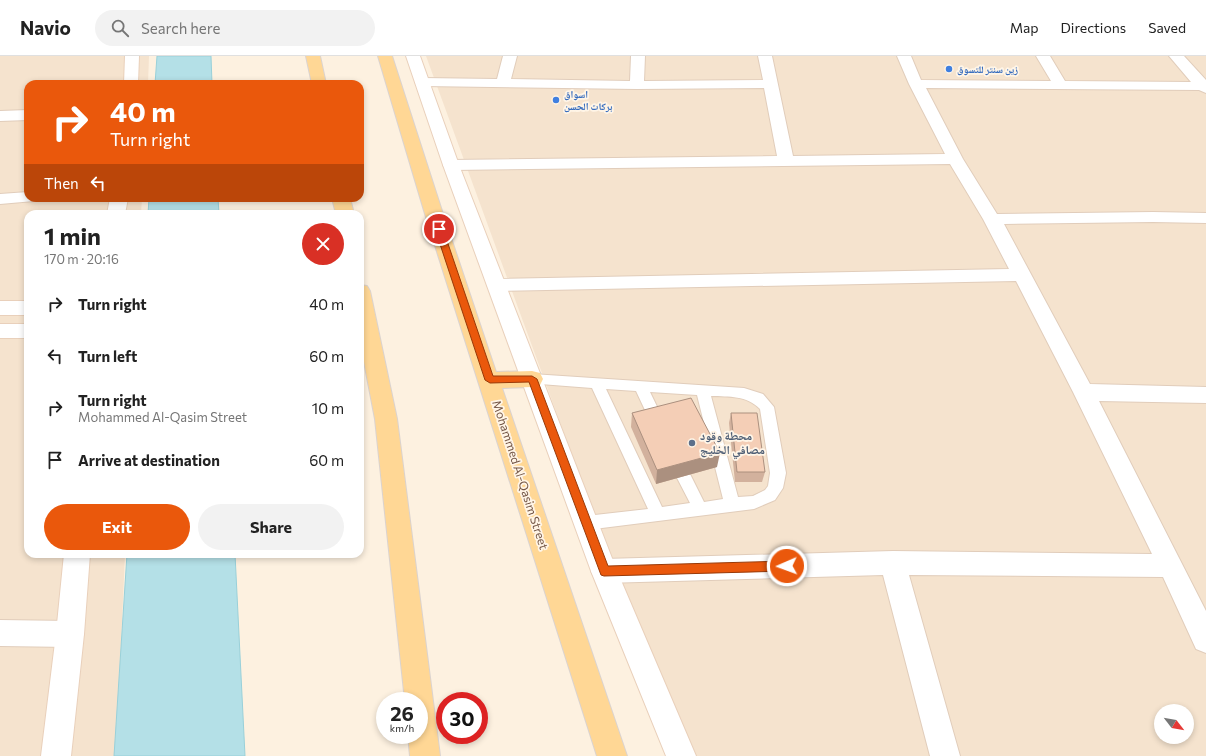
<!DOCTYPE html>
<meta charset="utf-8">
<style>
:root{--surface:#fff;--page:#f2f2f2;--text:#222;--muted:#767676;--line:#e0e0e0;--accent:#ea580c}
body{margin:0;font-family:Commissioner,"Noto Naskh Arabic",sans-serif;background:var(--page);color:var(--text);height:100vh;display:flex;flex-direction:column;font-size:15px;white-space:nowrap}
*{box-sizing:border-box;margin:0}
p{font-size:13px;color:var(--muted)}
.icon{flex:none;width:22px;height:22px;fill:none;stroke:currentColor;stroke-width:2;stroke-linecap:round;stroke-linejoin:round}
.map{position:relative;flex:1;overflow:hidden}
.sheet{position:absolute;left:24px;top:154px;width:340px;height:348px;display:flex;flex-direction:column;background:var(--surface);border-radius:12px;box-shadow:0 2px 6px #0003}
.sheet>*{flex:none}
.top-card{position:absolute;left:24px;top:24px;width:340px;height:122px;border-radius:12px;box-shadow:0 2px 6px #0003;background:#ea580c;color:#fff;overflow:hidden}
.needle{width:26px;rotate:121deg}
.buttons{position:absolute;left:1154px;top:648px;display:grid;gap:8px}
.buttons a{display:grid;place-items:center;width:40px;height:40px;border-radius:50%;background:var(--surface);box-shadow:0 2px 6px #0003;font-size:20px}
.speed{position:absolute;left:376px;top:636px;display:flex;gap:8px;font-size:20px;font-weight:700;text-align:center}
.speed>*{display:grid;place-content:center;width:52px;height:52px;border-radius:50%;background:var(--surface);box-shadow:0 2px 6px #0003;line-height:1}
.speed small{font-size:10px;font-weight:400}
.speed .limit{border:6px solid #d22;background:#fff;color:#111}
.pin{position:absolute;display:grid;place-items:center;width:34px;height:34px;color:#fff;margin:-17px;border:2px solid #fff;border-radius:50%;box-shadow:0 1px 4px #0007}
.me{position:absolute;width:44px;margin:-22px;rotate:268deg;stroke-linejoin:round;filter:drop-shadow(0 0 3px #0008)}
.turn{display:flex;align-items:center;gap:14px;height:84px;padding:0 20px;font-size:18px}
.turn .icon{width:52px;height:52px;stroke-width:2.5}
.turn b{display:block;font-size:28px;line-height:34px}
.then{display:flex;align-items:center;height:38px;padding:0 20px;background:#0003;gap:8px;font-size:15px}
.round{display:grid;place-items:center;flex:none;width:42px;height:42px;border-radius:21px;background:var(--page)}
.headline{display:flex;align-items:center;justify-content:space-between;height:68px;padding:0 20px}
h1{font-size:24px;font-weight:700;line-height:30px}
.primary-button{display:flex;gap:8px;margin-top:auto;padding:8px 20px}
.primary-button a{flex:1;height:46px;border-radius:24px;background:var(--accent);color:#fff;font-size:16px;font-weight:700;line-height:46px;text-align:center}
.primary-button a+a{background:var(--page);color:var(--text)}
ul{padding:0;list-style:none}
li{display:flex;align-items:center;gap:12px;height:52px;padding:0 20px}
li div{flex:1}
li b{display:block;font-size:15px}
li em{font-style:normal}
header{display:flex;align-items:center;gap:24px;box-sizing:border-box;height:56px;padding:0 20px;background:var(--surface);border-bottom:1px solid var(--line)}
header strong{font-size:19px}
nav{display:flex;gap:22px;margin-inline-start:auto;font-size:14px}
.search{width:280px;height:36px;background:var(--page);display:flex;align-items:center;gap:10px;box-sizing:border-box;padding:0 14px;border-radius:22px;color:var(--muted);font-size:15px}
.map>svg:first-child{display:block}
.residential{fill:#f5e3ce;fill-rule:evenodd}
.water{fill:#b4e0e7;stroke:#99d0d9}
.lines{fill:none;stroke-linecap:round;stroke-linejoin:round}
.lane-casing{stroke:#e1cdbb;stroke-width:2}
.street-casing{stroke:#e1cdbb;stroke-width:2}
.secondary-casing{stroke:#e9d0bb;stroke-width:2}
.primary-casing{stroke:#dbd3cf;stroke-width:2}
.lane{fill:#fff;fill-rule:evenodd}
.street{fill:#fff;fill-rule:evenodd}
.secondary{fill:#fff;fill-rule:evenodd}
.primary{fill:#ffd795;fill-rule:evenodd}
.wall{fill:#d2b19d}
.shaded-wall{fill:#ab907f}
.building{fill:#f4ceb6;stroke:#ab907f}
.route{fill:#ea580c;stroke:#983908}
.shop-dot{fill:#3f7fe0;stroke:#fff5e7;stroke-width:1.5}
.service-dot{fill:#5c6f8a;stroke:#fff5e7;stroke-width:1.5}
.labels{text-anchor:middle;stroke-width:3.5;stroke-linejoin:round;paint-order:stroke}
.far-shop-label{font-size:10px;font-weight:bold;fill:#366cbe;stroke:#fff5e7;text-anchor:start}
.service-label{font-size:12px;font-weight:bold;fill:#4e5e75;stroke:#fff5e7;text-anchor:start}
.street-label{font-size:12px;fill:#745646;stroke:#fff5e7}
</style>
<header>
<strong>Navio</strong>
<div class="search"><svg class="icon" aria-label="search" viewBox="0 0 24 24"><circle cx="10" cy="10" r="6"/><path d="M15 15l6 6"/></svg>Search here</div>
<nav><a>Map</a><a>Directions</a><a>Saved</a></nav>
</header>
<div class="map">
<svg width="1206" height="700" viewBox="0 0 1206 700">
<rect width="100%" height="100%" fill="#fdf1e0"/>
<g class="residential">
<path d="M0,0H149L148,28H28V142H142L141,158H28V498H125L116,700H0Z"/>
<path d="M426,0H1206V700H682ZM1161,655H1187V681H1161Z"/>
</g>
<g class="water">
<path d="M157,0H211L212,28H155Z"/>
<path d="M149,142H218L219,158H148Z"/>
<path d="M127,498H235L245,700H114Z"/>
</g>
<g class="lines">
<defs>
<path id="lane" d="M532,318L744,332L763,338L774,351L786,417L783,432L775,444L754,453L586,474L580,472L578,467L580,462L586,460L648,453L592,332L527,327L525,323L527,319ZM606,333L636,335L652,369L657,371L662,369L664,365L650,336L697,339L723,443L704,446L689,416L684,414L679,416L676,420L690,447L662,451ZM711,340C730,341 746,339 760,353L770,417L768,430L765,434L753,440L738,441Z"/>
<g id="street">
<path d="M503,0H517L511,23L630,25L631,0H645L644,25L763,24L758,0H772L793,100L945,98L909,28L897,0H911L921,24L1051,25L1036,0H1050L1065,25L1191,26L1169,0H1184L1206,24V37L1199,34L926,32L963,103L997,158L1153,156L1206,157V167L1153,166L1004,168L1090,328L1206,331V347L1099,345L1206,555V597L1196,593L1163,521L909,519L960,700H930L883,519L604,527L595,523L591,515L595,507L604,503L893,495L1152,498L1073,336L1016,225L497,235L490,234L487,229L490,224L497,223L1009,213L983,163L950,108L451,114L445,112L443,109L445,106L451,104L777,100L764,32L637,33L422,30L417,29L415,26L417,23L422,22L497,23Z"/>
<path d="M28,54V64L0,65V55Z"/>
<path d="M28,136V142H36L34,145L0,148V138Z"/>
<path d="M0,564L70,565L80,569L84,578L80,587L70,591L0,590Z"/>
</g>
<g id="secondary">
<path d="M125,0H139L138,28H124Z"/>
<path d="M406,0H420L459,109L617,515L696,700H666L591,515L443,109Z"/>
<path d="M110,142H128L125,158H107Z"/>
<rect x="0" y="245" width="28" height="14"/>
<rect x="0" y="268" width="28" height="14"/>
<path d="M64,498H90L84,578L71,700H41L56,578Z"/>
</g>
<g id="primary">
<path d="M306,0H320L326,28H312Z"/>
<path d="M378,0H392L443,158L496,316L532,315L540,317L543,323L540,329L532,331L502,332L627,700H597L425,158Z"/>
<path d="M332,142H350L354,158H336Z"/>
<path d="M360,229L367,230L370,235L397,363L440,700H410L408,679H419V645H405L375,363L360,285Z"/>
</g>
</defs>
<use href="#lane" class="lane-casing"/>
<use href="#street" class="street-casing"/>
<use href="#secondary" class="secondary-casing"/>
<use href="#primary" class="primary-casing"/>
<use href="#lane" class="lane"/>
<use href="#street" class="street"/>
<use href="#secondary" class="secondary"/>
<use href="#primary" class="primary"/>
</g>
<g class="wall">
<path d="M632,357L717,411L656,428L631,371Z"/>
<path d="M731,357L765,416L762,426H735L729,367Z"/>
</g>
<path class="shaded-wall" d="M720,397L717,411L656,428L657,414Z"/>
<g class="building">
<path d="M691,342L720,397L657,414L632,357Z"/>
<path d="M731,357H757L765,416H737Z"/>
</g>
<path class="route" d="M439,171L443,173L493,320H532L537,323L608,510L787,505L790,507L792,510L790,514L787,515L604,520L601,519L529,326L490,327L485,324L435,173Z"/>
<g class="shop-dot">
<circle cx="949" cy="13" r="4"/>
<circle cx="556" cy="44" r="4"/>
</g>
<circle class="service-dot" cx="692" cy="387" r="4"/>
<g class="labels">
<g class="far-shop-label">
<text x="957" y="17">زين سنتر للتسوق</text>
<text x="564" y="42">اسواق<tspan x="564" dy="12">بركات الحسن</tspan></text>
</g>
<g class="service-label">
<text x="700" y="384">محطة وقود<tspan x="700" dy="14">مصافي الخليج</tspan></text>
</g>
<g class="street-label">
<text transform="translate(520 419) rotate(72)" y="4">Mohammed Al-Qasim Street</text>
</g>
</g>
</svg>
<div class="buttons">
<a><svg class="needle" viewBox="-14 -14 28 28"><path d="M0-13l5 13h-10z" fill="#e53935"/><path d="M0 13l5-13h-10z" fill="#767676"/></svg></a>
</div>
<div class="speed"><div>26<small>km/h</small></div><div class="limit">30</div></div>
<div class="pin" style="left:439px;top:173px;background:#d93025"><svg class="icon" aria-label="arrive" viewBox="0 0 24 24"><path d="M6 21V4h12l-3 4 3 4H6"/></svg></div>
<svg class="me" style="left:787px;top:510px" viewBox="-20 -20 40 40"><circle r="17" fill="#ea580c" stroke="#fff" stroke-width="3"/><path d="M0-11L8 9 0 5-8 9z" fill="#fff"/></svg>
<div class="top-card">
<div class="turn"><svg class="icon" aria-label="right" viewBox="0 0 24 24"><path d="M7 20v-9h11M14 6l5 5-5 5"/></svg><div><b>40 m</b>Turn right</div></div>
<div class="then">Then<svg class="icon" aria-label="left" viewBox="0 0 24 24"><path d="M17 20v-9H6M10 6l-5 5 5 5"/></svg></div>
</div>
<section class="sheet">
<div class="headline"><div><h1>1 min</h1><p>170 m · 20:16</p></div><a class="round" style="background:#d93025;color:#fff"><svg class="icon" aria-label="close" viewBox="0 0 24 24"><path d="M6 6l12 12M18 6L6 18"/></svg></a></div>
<ul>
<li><svg class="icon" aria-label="right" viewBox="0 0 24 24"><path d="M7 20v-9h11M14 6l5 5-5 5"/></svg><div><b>Turn right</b></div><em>40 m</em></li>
<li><svg class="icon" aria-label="left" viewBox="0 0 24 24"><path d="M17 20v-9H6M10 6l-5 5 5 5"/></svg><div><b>Turn left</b></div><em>60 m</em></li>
<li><svg class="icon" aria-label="right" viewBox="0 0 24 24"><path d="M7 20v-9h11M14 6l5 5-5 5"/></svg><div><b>Turn right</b><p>Mohammed Al-Qasim Street</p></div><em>10 m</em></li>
<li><svg class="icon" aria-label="arrive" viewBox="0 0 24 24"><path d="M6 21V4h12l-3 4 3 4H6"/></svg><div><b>Arrive at destination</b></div><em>60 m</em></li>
</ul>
<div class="primary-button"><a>Exit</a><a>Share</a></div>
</section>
</div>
